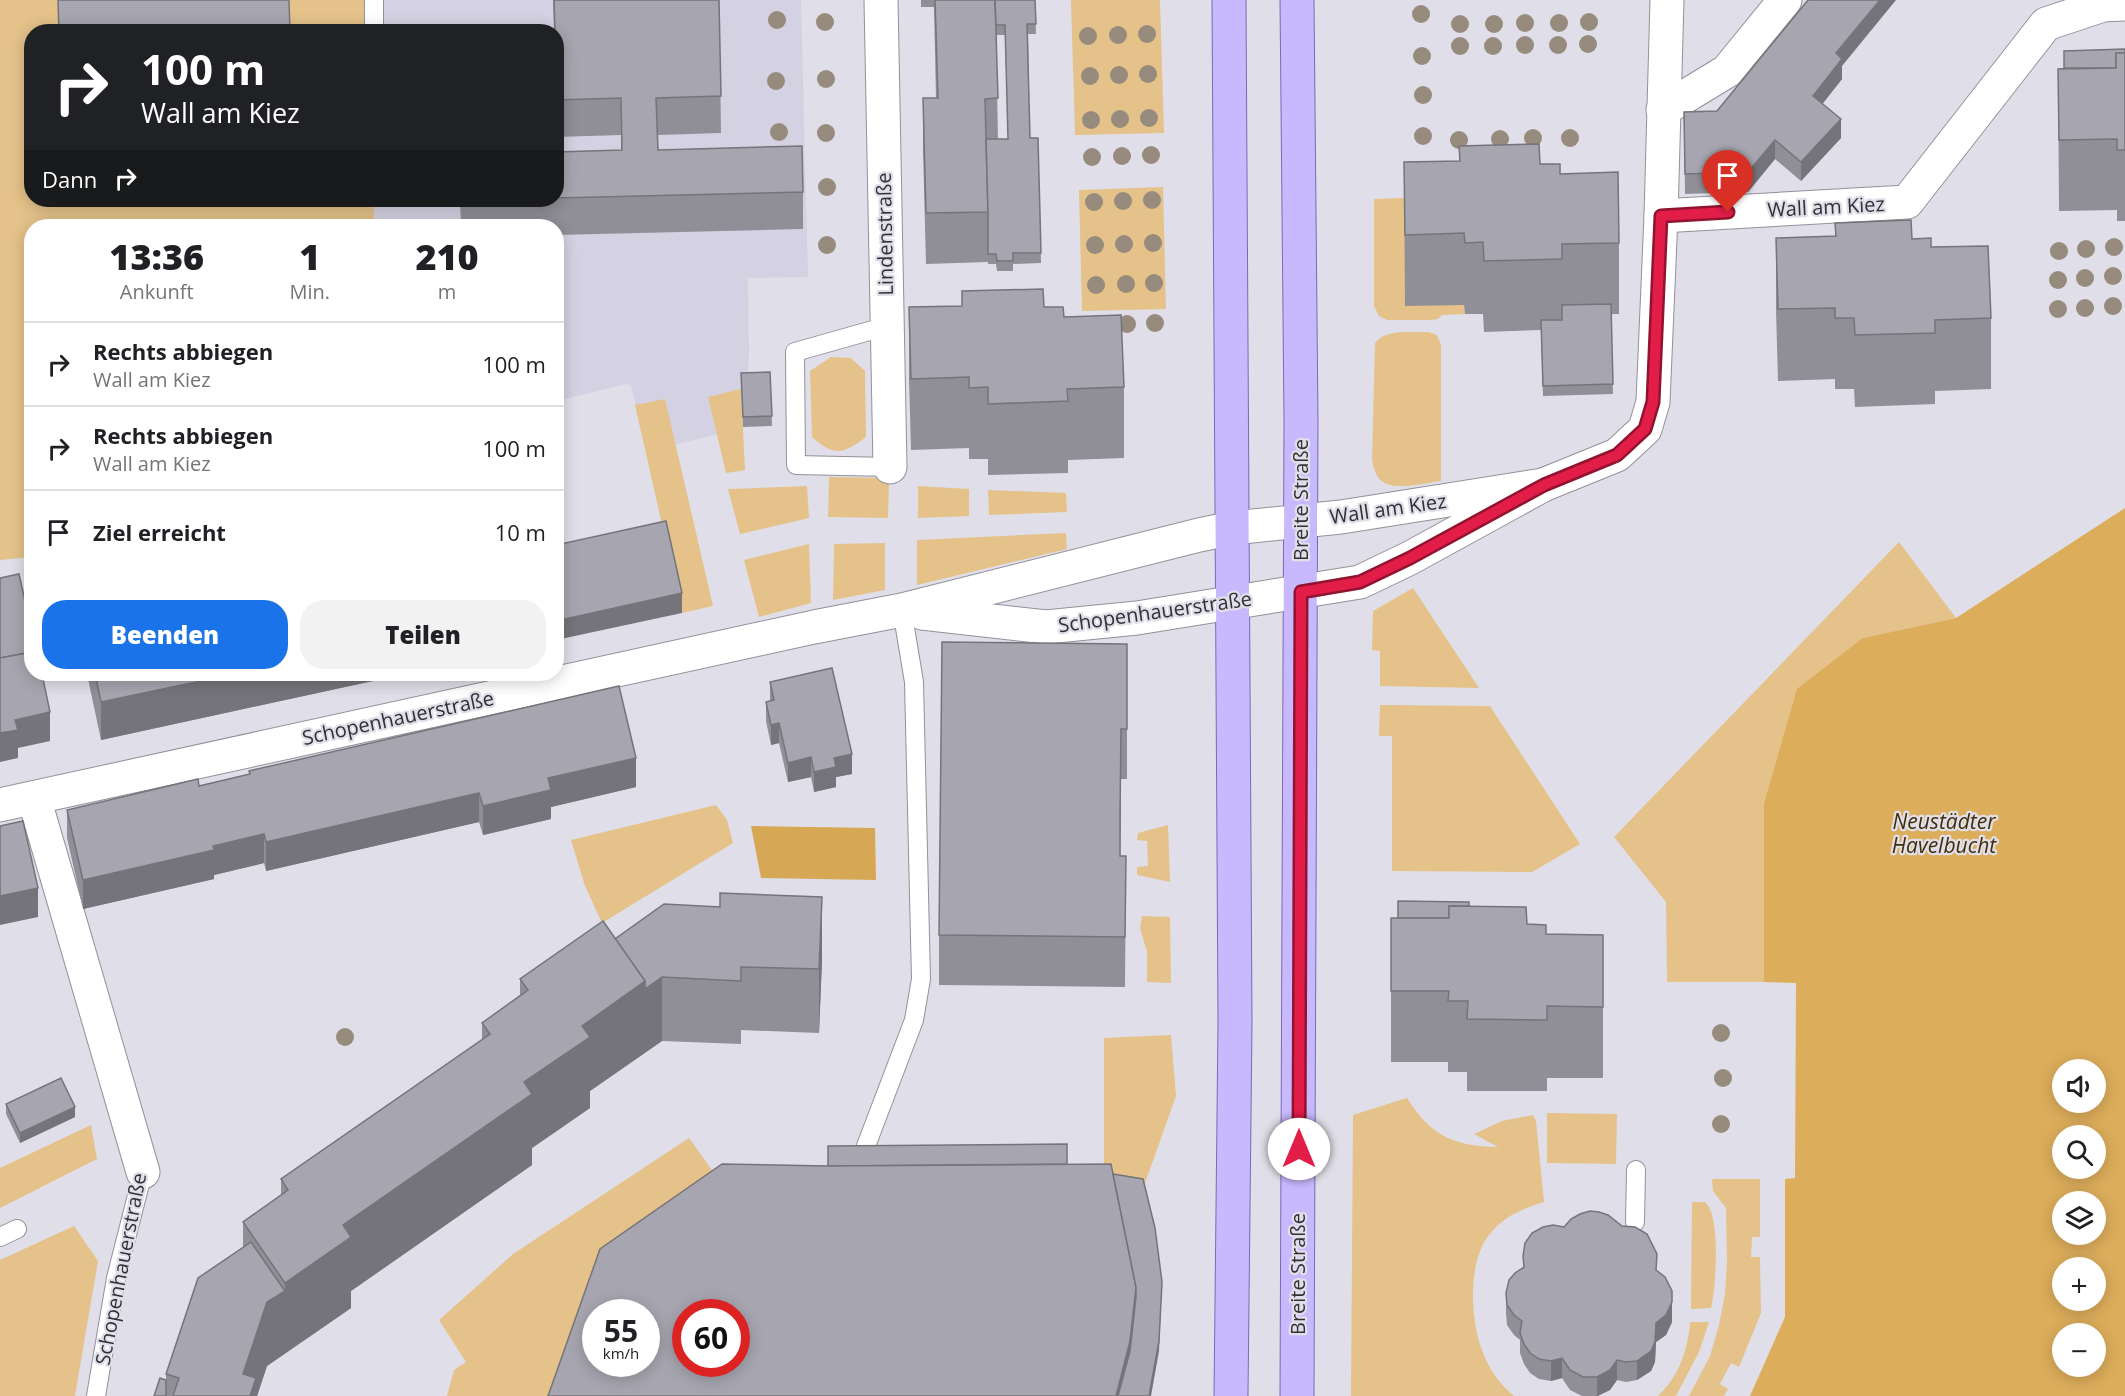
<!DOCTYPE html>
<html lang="de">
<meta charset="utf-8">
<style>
:root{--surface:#fff;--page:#f2f2f2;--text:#202124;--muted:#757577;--line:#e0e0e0;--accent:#1a73e8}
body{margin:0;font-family:"Open Sans",sans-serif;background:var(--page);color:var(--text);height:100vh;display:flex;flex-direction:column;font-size:22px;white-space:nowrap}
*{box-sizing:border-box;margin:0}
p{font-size:20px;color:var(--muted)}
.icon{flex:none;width:33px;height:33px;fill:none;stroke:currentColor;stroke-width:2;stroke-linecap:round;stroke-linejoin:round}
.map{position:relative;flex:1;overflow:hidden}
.side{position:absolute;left:24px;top:219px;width:540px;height:462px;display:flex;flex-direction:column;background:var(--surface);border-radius:24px;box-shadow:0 3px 15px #0003}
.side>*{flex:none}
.top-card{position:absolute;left:24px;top:24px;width:540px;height:183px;border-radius:24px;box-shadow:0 3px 15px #0003;background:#202124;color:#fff;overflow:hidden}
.tools{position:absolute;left:2052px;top:1059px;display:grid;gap:12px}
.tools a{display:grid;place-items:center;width:54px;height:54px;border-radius:50%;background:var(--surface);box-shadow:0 3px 15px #0003;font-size:30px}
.speed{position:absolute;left:582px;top:1299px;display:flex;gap:12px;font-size:30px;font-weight:700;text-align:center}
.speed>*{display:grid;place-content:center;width:78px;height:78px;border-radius:50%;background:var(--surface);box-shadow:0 3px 15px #0003;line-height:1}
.speed small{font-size:15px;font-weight:400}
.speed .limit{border:9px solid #d22;background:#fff;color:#111}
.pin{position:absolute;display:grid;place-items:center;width:51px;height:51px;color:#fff;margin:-62px -26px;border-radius:50% 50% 50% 0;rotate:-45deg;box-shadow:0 0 6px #0007}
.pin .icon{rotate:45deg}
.me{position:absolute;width:66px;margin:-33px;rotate:0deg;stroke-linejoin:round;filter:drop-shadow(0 0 4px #0008)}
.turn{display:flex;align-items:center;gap:21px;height:126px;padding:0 18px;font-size:27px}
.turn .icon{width:78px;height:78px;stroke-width:2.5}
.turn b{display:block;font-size:42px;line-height:51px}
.then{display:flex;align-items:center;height:57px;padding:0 18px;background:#0003;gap:12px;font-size:22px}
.eta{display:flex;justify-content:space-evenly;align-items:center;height:102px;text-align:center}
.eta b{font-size:36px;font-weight:800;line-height:42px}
.cta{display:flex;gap:12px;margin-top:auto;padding:12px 18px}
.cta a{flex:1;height:69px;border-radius:24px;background:var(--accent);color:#fff;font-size:24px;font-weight:800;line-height:69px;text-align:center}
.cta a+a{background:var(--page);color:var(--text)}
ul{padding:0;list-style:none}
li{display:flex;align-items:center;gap:18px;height:84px;padding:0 18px;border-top:2px solid var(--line)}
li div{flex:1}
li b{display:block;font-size:22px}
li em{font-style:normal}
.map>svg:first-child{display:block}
.built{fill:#d4d2e2;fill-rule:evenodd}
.green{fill:#e4c28a}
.forest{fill:#d6a754}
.water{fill:#dcad5b;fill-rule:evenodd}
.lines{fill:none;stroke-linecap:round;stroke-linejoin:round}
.service-casing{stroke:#92909a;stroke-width:20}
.minor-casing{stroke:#92909a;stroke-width:35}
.primary-casing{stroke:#7b69b5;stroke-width:35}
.service{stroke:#fff;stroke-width:18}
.minor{stroke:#fff;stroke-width:33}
.primary{stroke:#c8b8fd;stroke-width:33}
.tree{fill:#968b7c}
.wall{fill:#908e96;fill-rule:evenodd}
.shaded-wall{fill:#75747a}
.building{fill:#a7a5af;stroke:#75747a;stroke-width:1.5;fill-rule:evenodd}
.route-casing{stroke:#92132f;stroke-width:15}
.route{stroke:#e11d48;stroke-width:10}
.labels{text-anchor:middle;stroke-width:4.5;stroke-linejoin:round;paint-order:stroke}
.street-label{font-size:20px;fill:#313034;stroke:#e0dfe9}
.water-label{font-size:21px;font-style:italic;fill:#412d08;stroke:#e0dfe9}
</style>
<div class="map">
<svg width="2125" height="1396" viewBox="0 0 2125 1396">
<rect width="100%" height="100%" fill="#e0dfe9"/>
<path class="built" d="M0,0H801L808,277L748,278L749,351L748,383H741L742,429L646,451L631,385L626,384L557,401L556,226H32L31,557L0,560ZM32,32H556V200H32Z"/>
<g class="green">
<path d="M0,0H373V31L32,32V200H374V226H32L31,557L0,560Z"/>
<path d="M1071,0H1160L1164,133L1075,135Z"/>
<path d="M1163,187L1166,309L1082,311L1079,190Z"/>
<path d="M1432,197L1464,305L1465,314L1442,315L1438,319L1431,320H1387L1379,316L1374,306V199Z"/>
<path d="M1428,332L1437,335L1441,345V481C1422,483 1386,495 1376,474C1374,470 1373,464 1372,460L1375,343C1386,328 1411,333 1428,332Z"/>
<path d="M831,357L851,358L865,371L866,437C843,454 834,457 812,437L810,371Z"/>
<path d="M741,389L745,470L726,473L708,397Z"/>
<path d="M665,399L713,606L682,613L635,405Z"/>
<path d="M829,477L889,478L888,518L828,517Z"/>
<path d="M807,486L809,518L740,534L728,489Z"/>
<path d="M918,486L969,489V516L918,518Z"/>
<path d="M988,490L1066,493L1067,512L989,515Z"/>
<path d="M1066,533L1067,549L917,585V540Z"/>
<path d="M1899,542L1956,618L1863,638L1764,804V982H1667L1666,902L1614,837Z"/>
<path d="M885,543V590L833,600L834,544Z"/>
<path d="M809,544L811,603L759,617L744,560Z"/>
<path d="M1413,588L1479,688L1380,686V651L1372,650L1373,611Z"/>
<path d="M1380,705L1490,706L1580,844L1532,872L1392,871V736H1379Z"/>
<path d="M716,805L727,820L733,843L602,923L585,886L571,840Z"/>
<path d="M1168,825L1170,882L1137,875V867L1148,866L1147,841L1137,840L1138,833Z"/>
<path d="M1142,916L1170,917L1171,983L1147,982V952L1140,928Z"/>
<path d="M1171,1035L1176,1096L1143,1189L1104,1176V1038Z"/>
<path d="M1407,1098C1432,1137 1454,1146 1498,1147L1474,1134L1502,1121L1533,1115L1536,1121L1544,1202C1522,1209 1504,1216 1489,1235C1467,1262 1470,1324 1484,1355C1490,1371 1501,1385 1514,1396H1351L1353,1115Z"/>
<path d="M1547,1113L1617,1114L1616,1164L1547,1163Z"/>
<path d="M91,1125L97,1159L0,1208V1168Z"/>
<path d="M689,1138L722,1184L592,1274L551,1396H447L454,1370L466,1362L439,1320L513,1254Z"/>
<path d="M1712,1179H1760V1237H1752L1751,1257H1760L1761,1313L1739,1367L1731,1363L1720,1384L1728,1389L1724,1396H1689L1710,1356L1719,1325L1725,1294L1727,1262L1726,1208L1713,1191Z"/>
<path d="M1692,1202H1705C1721,1215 1716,1288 1711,1308L1691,1309Z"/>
<path d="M74,1226L98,1261L75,1396H0V1260Z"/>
<path d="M1690,1322H1709L1699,1352L1676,1396H1658C1679,1376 1688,1350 1690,1322Z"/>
</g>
<path class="forest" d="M751,826L875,828L876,880L761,878Z"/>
<path class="water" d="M2125,508V1396H1750L1785,1317V1179L1795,1178L1796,983L1764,982V804L1797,689L1863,638L1956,618ZM2062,1070H2096V1102H2062ZM2062,1136H2096V1168H2062ZM2062,1202H2096V1234H2062ZM2062,1268H2096V1300H2062ZM2062,1334H2096V1366H2062Z"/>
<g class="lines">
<defs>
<g id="service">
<path d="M374,0V32"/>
<path d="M887,326L795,352L796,465L890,467"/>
<path d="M858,1167L914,1020L921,979L914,682L902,610"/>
<path d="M1635,1222L1636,1170"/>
<path d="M0,1237L17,1229"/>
<path d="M96,1396L116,1278L143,1172"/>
</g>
<g id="minor">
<path d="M881,0L890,467"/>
<path d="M1663,110L1727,71L1785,0"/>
<path d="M1661,216L1667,0"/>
<path d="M922,613L1046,627L1137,618L1360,582L1410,558L1543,485L1617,455L1645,429L1653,402L1661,216L1907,202L2046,24L2103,5L2125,4"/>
<path d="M34,798L143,1172"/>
<path d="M0,805L814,627L902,610L1199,535L1233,528L1341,517L1543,485"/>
</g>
<g id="primary">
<path d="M1229,0L1235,1022L1231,1396"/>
<path d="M1297,1396L1301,421L1297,0"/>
</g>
</defs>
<use href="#service" class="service-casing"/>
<use href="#minor" class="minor-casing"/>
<use href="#primary" class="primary-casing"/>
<use href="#service" class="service"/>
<use href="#minor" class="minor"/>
<use href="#primary" class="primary"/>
</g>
<g class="tree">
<circle cx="1421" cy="14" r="9"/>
<circle cx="777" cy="20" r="9"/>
<circle cx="825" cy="22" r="9"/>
<circle cx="1589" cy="22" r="9"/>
<circle cx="1525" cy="23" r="9"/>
<circle cx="1559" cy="23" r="9"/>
<circle cx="1460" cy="24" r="9"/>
<circle cx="1494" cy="24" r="9"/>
<circle cx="1147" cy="34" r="9"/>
<circle cx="1118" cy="35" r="9"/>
<circle cx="1088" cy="36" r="9"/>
<circle cx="1588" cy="44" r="9"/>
<circle cx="1525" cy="45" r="9"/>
<circle cx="1558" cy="45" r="9"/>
<circle cx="1460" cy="46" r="9"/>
<circle cx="1493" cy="46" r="9"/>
<circle cx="1422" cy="56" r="9"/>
<circle cx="1148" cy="74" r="9"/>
<circle cx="1119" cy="75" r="9"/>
<circle cx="1090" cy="76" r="9"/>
<circle cx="826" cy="79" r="9"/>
<circle cx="776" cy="81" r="9"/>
<circle cx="1423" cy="95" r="9"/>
<circle cx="1149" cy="118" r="9"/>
<circle cx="1120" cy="119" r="9"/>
<circle cx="1091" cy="120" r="9"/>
<circle cx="779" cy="132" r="9"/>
<circle cx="826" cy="133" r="9"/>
<circle cx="1423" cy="136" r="9"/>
<circle cx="1533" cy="138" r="9"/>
<circle cx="1570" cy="138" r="9"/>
<circle cx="1500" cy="139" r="9"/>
<circle cx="1459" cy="140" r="9"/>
<circle cx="1151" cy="155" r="9"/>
<circle cx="1122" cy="156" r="9"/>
<circle cx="1092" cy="157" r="9"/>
<circle cx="827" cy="187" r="9"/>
<circle cx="1152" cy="200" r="9"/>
<circle cx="1123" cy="201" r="9"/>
<circle cx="1094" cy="202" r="9"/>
<circle cx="1153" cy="243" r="9"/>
<circle cx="1124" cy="244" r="9"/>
<circle cx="827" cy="245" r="9"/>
<circle cx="1095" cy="245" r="9"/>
<circle cx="2114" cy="247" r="9"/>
<circle cx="2086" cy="249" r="9"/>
<circle cx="2059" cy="251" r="9"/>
<circle cx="2113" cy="276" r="9"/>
<circle cx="2085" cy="278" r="9"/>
<circle cx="2058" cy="280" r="9"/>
<circle cx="1154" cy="283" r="9"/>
<circle cx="1126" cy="284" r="9"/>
<circle cx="1096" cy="285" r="9"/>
<circle cx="2113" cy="306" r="9"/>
<circle cx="2085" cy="308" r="9"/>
<circle cx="2058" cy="309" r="9"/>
<circle cx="1155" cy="323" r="9"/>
<circle cx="1127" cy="324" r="9"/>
<circle cx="1721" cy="1033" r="9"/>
<circle cx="345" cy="1037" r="9"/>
<circle cx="1723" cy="1078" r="9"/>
<circle cx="1721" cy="1124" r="9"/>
</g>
<g class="wall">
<path d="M553,0H719L721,133L657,135L658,150L803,192V229L556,235V226H461L460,200H556V152L621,150V135L556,137V32H554Z"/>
<path d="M921,0H1035L1036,34H1028L1030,138H1038L1041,263L1013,264V271H997L996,264H988V262L926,264L923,149V98H936L934,7H921ZM996,35H1005L1008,139H998Z"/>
<path d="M2125,49V221H2117V210L2059,211L2058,69L2064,68Z"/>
<path d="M1842,66V79L1822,104L1841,138L1801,181L1775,159L1748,192L1685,194L1684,112L1717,111Z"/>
<path d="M1459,146L1540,164L1560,174L1619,243V314H1611L1613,394L1543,396L1541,330L1484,332L1483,314H1465L1464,305L1405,306L1404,162L1459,161Z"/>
<path d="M1835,223L1931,247L1991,318V389L1935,391V404L1855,407L1854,389H1835V379L1778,381L1776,310V238L1835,236Z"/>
<path d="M909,307H1044L1064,317L1124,387V458L1068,460V473L988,475V459H969V448L911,450L909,378Z"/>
<path d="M770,372L772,426L743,427L741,373Z"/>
<path d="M1127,644V779H1121L1120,856H1126L1125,987L939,985V935Z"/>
<path d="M87,674H405L101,740Z"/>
<path d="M770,682L852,774L836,777V787L814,792L811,777L788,782L779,743L771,745L766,721V702L770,701Z"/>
<path d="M249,771L636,787L551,807V819L483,835L479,822L266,871L264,863L214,875V879L83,909L67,838V810L199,786L249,774Z"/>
<path d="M1469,906L1527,924L1546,934L1603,935V1078H1547V1091H1467V1072H1448V1062H1391V918H1398Z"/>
<path d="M615,939L822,960L819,1033L741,1030V1044L662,1041L590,1091V1108L532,1148V1165L351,1291V1308L267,1366L257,1396H154L166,1380V1374L243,1247V1222L281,1196V1179L482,1040V1023L520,995V979Z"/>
<path d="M6,1104L75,1117L20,1143L6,1114Z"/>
<path d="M1523,1256L1657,1271L1672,1322L1666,1335L1656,1342L1655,1362L1651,1371L1637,1380L1626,1382L1617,1380L1610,1390L1598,1396H1582L1570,1390L1562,1378L1551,1381L1539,1379L1530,1373L1524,1364L1520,1353V1340L1514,1335L1507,1325L1506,1313V1293L1523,1268Z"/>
</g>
<g class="shaded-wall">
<path d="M1880,0H1896L1842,66V79L1813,116V96L1836,53Z"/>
<path d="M1841,119V138L1801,181V162Z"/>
<path d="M1775,140V159L1748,192V172Z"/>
<path d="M682,593V613L556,640V621Z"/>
<path d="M234,674H405L101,740V702Z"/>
<path d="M50,712V741L18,748V758L0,762V733L15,720Z"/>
<path d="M779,723V743L771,745V725Z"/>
<path d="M1121,729V779L1120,866V816Z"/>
<path d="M852,754V774L836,777V787L814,792V772L834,758Z"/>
<path d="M811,757V777L788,782V763Z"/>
<path d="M636,758V787L551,807V819L483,835V806L548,778Z"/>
<path d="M479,793V822L266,871V842Z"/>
<path d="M264,834V863L214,875V879L83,909V880L213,846Z"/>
<path d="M38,888V917L0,925V896Z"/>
<path d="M822,897V960L819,1033V969Z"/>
<path d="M662,977V1041L590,1091V1108L532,1148V1165L351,1291V1308L267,1366L257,1396H243V1374L267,1302L285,1291V1283L343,1225L524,1082L582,1026L645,981Z"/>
<path d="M75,1107V1117L20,1143V1133Z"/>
<path d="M1162,1282L1159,1351L1151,1396H1149Z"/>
<path d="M1136,1287V1307L1130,1361L1121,1396H1116Z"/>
<path d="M1672,1302V1322L1666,1335L1656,1342L1655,1362L1651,1371L1637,1380V1361L1656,1323Z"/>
<path d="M1562,1358V1378L1551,1381V1361Z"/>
<path d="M1617,1360V1380L1610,1390L1597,1396V1377Z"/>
</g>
<g class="building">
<path d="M58,0H289L290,32H59Z"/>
<path d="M554,0H719L721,96L656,98L658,150L802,146L803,192L556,198V152L622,150L621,98L556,100V32H555Z"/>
<path d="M935,0H995L998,98L985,99L988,212L926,213L923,98H938Z"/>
<path d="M995,0H1035L1036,24H1027L1030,138H1038L1041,253H1013V261H997L996,254H988V212L986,139H1008L1005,25H996Z"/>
<path d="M1808,0H1880L1836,53L1842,59L1813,96L1841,119L1801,162L1775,140L1748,172L1685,174L1684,112L1717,111Z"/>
<path d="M2125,49V53H2116V68H2064V51Z"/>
<path d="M2116,53H2125V150H2117V139L2059,140L2058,69L2116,68Z"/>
<path d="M1539,144L1540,164H1560V174L1618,172L1619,243L1562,244V259L1484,261L1483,242L1465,243L1464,233L1405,235L1404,162L1460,161L1459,146Z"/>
<path d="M1911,220L1912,239L1931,238V247L1988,246L1991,318L1935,320V333L1855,335L1854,318H1835V308L1778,309L1776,238L1836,236L1835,223Z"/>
<path d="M1043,289L1044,307H1063L1064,317L1121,315L1124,387L1067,389L1068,401L988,404V387L969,388V377L911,379L909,307L962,306V291Z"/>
<path d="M1611,304L1613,384L1543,386L1541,320H1562V305Z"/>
<path d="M770,372L772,416L743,417L741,373Z"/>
<path d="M666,521L682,593L556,621V545Z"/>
<path d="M19,574L32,632V652L0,658V578Z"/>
<path d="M942,642L1127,644V729H1121L1120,816V856H1126L1125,937L939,935Z"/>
<path d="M32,652V674H42L50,712L15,720L18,730L0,733V658Z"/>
<path d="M832,668L852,754L834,758L836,767L814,772L811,757L788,763L779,723L771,725L766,702L774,700L770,682Z"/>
<path d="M95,674H234L101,702Z"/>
<path d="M285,674H314L285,680Z"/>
<path d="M619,686L636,758L548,778L551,790L483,806L479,793L266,842L264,834L213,846L214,850L83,880L67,810L198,779L199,786L250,774L249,771Z"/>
<path d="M23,821L38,888L0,896V826Z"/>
<path d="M720,893L822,897L819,969L741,967V981L662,977L645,989V981L615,939L664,904L720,907Z"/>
<path d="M1398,901L1469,902V906H1449V918H1398Z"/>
<path d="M1449,906L1526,907L1527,924L1546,925V934L1603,935V1007L1547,1006V1020L1467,1019L1468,1001H1448L1449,991H1391V918H1449Z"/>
<path d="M603,921L645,981L582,1026L590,1037L524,1082L532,1094L343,1225L351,1237L285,1283L243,1222L288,1190L281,1179L490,1034L482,1023L528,990L520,979Z"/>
<path d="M61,1078L75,1107L20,1133L6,1104Z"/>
<path d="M1067,1144V1164L828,1166V1146Z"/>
<path d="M722,1164L828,1166L1111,1164L1136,1287L1130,1341L1116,1396H548L600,1249ZM596,1312H646V1364H596ZM686,1312H736V1364H686Z"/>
<path d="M1113,1174L1143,1179L1155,1228L1162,1282L1159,1341L1149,1396H1118L1130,1351L1136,1297V1287Z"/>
<path d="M1590,1211L1599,1212L1608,1215L1622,1226L1635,1227L1647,1234L1657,1254L1656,1270L1665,1277L1672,1291V1302L1666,1315L1656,1323L1655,1342L1651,1351L1637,1361L1626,1362L1617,1360L1610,1370L1597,1377H1583L1570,1370L1562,1358L1551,1361L1539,1359L1530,1353L1524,1344L1520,1333L1522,1321L1514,1315L1507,1305L1506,1293L1509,1280L1515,1273L1524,1267L1523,1256L1525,1243L1532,1233L1543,1227L1553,1225L1564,1227L1571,1219L1580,1214Z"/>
<path d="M251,1242L285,1291L267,1302L243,1374L256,1378L250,1396H173L179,1378L166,1374L198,1278Z"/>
<path d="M160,1378L166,1380V1396H154Z"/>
</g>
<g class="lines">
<defs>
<path id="route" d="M1299,1149L1301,592L1360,582L1410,558L1544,485L1617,455L1645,429L1653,402L1661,216L1728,212"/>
</defs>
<use href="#route" class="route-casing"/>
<use href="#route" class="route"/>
</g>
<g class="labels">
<g class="street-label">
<text transform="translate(1826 207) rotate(-3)" y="7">Wall am Kiez</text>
<text transform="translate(885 234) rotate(-91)" y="7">Lindenstraße</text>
<text transform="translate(1301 500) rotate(-90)" y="7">Breite Straße</text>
<text transform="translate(1388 509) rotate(-8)" y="7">Wall am Kiez</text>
<text transform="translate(1155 612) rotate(-8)" y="7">Schopenhauerstraße</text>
<text transform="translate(398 718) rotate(-12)" y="7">Schopenhauerstraße</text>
<text transform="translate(121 1269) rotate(-79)" y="7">Schopenhauerstraße</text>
<text transform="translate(1298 1274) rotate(-90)" y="7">Breite Straße</text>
</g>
<g class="water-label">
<text x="1944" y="829">Neustädter<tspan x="1944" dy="24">Havelbucht</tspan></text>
</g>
</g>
</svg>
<div class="tools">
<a><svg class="icon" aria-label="sound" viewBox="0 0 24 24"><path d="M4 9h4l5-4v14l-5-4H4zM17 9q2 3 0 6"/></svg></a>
<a><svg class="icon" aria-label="search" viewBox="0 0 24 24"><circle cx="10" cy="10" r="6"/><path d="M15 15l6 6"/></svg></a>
<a><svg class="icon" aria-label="layers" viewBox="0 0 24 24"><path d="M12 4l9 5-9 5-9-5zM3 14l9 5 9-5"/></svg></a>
<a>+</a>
<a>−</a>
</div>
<div class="speed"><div>55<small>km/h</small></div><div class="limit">60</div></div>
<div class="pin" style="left:1728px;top:212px;background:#d93025"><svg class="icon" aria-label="arrive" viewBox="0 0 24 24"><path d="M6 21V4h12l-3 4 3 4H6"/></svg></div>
<svg class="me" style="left:1299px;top:1149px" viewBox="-20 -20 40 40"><circle r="19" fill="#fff"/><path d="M0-13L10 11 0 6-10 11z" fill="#e11d48"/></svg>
<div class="top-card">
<div class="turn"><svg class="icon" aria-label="right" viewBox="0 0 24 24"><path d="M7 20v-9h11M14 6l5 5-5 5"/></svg><div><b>100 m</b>Wall am Kiez</div></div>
<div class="then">Dann<svg class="icon" aria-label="right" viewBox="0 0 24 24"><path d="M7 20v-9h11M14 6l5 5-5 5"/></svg></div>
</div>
<section class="side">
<div class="eta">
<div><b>13:36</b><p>Ankunft</p></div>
<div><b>1</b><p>Min.</p></div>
<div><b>210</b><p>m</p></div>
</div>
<ul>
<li><svg class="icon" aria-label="right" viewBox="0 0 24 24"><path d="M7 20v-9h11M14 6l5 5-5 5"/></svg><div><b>Rechts abbiegen</b><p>Wall am Kiez</p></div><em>100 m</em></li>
<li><svg class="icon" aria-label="right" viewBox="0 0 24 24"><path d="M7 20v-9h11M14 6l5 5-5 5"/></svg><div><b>Rechts abbiegen</b><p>Wall am Kiez</p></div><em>100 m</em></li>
<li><svg class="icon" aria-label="arrive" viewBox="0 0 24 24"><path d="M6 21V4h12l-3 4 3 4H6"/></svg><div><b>Ziel erreicht</b></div><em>10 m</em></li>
</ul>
<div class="cta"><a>Beenden</a><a>Teilen</a></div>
</section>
</div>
